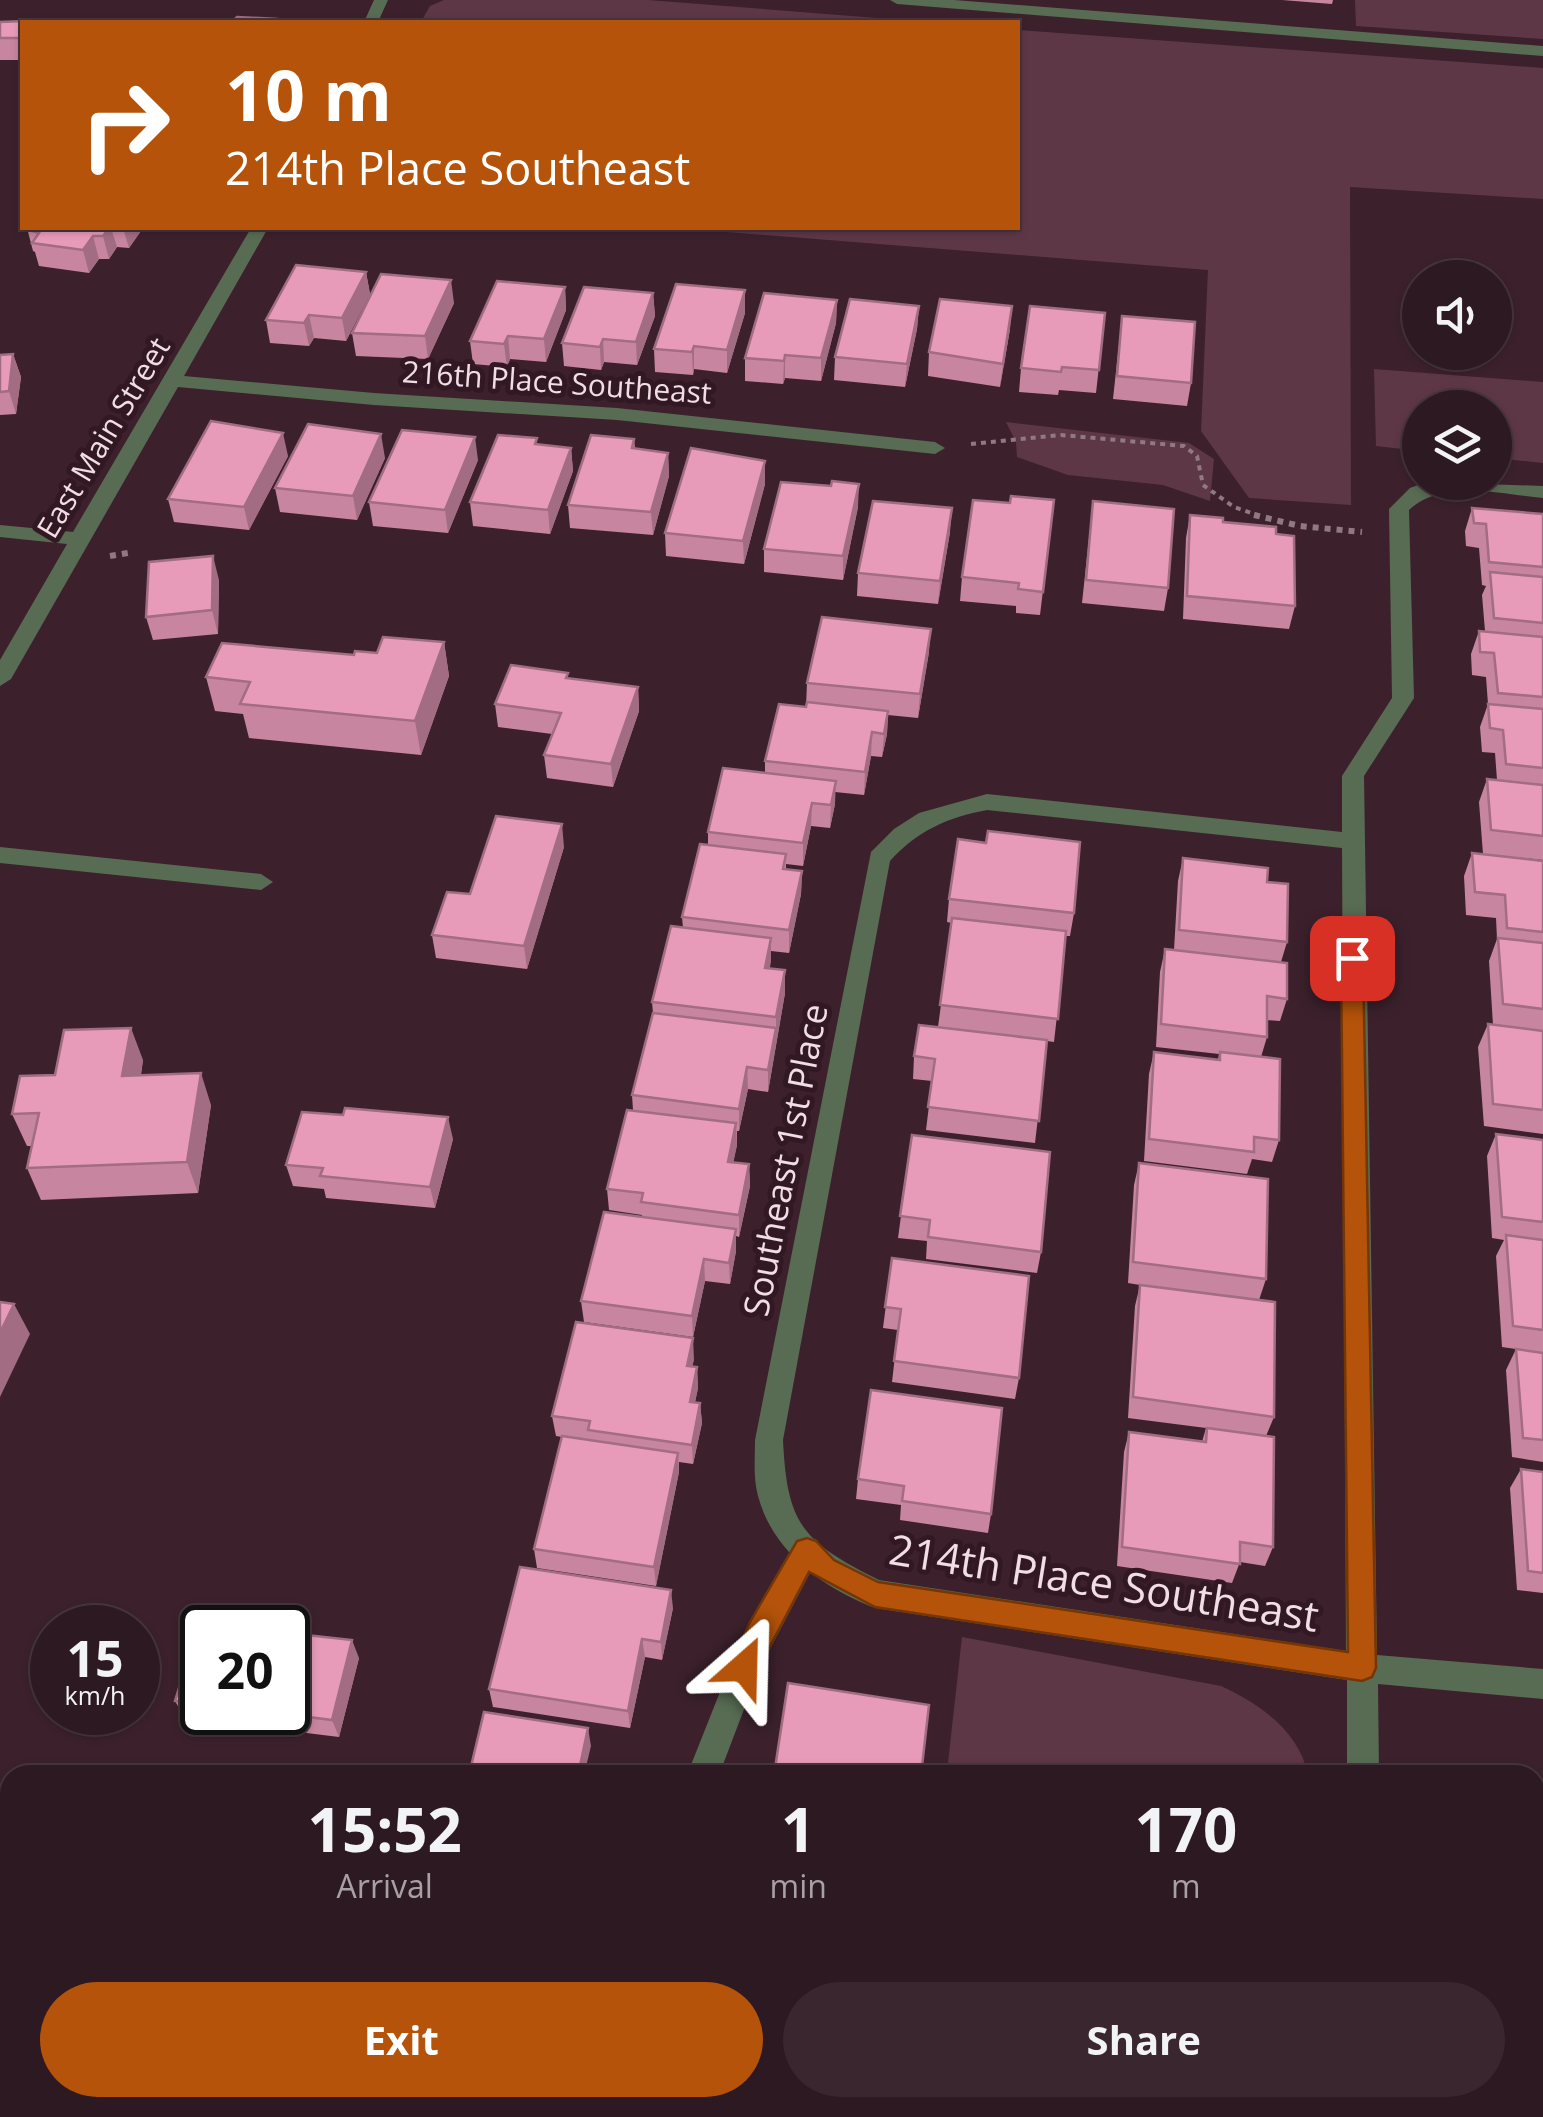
<!DOCTYPE html>
<style>
:root{--surface:#2d1921;--page:#39262e;--text:#f1f3f6;--muted:#a7a0a5;--line:#48383f;--accent:#b45309}
body{margin:0;font-family:"Open Sans",sans-serif;background:var(--page);color:var(--text);height:100vh;display:flex;flex-direction:column;font-size:38px;white-space:nowrap}
*{box-sizing:border-box;margin:0}
p{font-size:32px;color:var(--muted)}
.icon{flex:none;width:55px;height:55px;fill:none;stroke:currentColor;stroke-width:2;stroke-linecap:round;stroke-linejoin:round}
.map{position:relative;flex:1;overflow:hidden}
.details{position:absolute;left:0px;top:1765px;width:1545px;height:352px;display:flex;flex-direction:column;background:var(--surface);border-radius:30px 30px 0 0;box-shadow:0 2px 8px #0004,0 0 0 2px var(--line)}
.details>*{flex:none}
.top-card{position:absolute;left:20px;top:20px;width:1000px;height:210px;border-radius:0px;box-shadow:0 2px 8px #0004,0 0 0 2px var(--line);background:#b45309;color:#fff;overflow:hidden}
.buttons{position:absolute;left:1402px;top:260px;display:grid;gap:20px}
.buttons a{display:grid;place-items:center;width:110px;height:110px;border-radius:50%;background:var(--surface);box-shadow:0 2px 8px #0004,0 0 0 2px var(--line);font-size:50px}
.speed{position:absolute;left:30px;top:1605px;display:flex;gap:20px;font-size:50px;font-weight:700;text-align:center}
.speed>*{display:grid;place-content:center;width:130px;height:130px;border-radius:50%;background:var(--surface);box-shadow:0 2px 8px #0004,0 0 0 2px var(--line);line-height:1}
.speed small{font-size:25px;font-weight:400}
.speed .limit{border:5px solid #111;border-radius:15px;background:#fff;color:#111}
.pin{position:absolute;display:grid;place-items:center;width:85px;height:85px;color:#fff;margin:-42px;border-radius:20px;box-shadow:0 5px 15px #0006}
.me{position:absolute;width:110px;margin:-55px;rotate:25deg;stroke-linejoin:round;filter:drop-shadow(0 0 8px #0008)}
.turn{display:flex;align-items:center;gap:35px;height:210px;padding:0 40px;font-size:45px}
.turn .icon{width:130px;height:130px;stroke-width:2.5}
.turn b{display:block;font-size:70px;line-height:85px}
.eta{display:flex;justify-content:space-evenly;align-items:center;height:170px;text-align:center}
.eta b{font-size:60px;font-weight:700;line-height:70px}
.action{display:flex;gap:20px;margin-top:auto;padding:20px 40px}
.action a{flex:1;height:115px;border-radius:60px;background:var(--accent);color:#fff;font-size:40px;font-weight:700;line-height:115px;text-align:center}
.action a+a{background:var(--page);color:var(--text)}
.map>svg:first-child{display:block}
.green{fill:#5e3747}
.lines{fill:none;stroke-linecap:round;stroke-linejoin:round}
.path-far1{stroke:#907981;stroke-width:4;stroke-dasharray:5 5;stroke-linecap:butt}
.path{stroke:#907981;stroke-width:6;stroke-dasharray:6 6;stroke-linecap:butt}
.service{fill:#586c53;fill-rule:evenodd}
.minor{fill:#586c53;fill-rule:evenodd}
.wall{fill:#c8859f}
.shaded-wall{fill:#a26c82}
.building{fill:#e89bb9;stroke:#a26c82;stroke-width:2.5}
.route{fill:#b45309;stroke:#753606;stroke-width:2.5}
.labels{text-anchor:middle;stroke-width:10;stroke-linejoin:round;paint-order:stroke}
.far-street-label{font-size:30px;fill:#f1dee4;stroke:#321823}
.street-label{font-size:35px;fill:#f1dee4;stroke:#321823}
.near-street-label{font-size:42px;fill:#f1dee4;stroke:#321823}
</style>
<div class="map">
<svg width="1543" height="2117" viewBox="0 0 1543 2117">
<rect width="100%" height="100%" fill="#3c212c"/>
<g class="green">
<path d="M444,0H648L928,22H421L430,6Z"/>
<path d="M1355,0H1543V39L1356,26Z"/>
<path d="M1018,30L1543,68V199L1350,187L1351,505L1249,498L1201,431L1208,270L676,228H1018Z"/>
<path d="M1374,369L1543,382V463L1495,458V408H1420V451L1376,446Z"/>
<path d="M1006,422L1189,443L1214,459L1210,501L1163,485L1068,475L1017,457L1016,442Z"/>
<path d="M962,1637L1221,1686C1260,1704 1299,1731 1308,1775H988L948,1763Z"/>
</g>
<g class="lines">
<path class="path-far1" d="M971,444L1061,435L1184,446L1197,456L1203,485L1234,507L1263,517"/>
<g class="path">
<path d="M1254,515L1300,526L1362,532"/>
<path d="M110,556L128,553"/>
</g>
<path class="service" d="M807,1536L817,1540L822,1550L759,1670L719,1775H687L737,1649L797,1540Z"/>
<g class="minor">
<path d="M374,0H388L378,22H364Z"/>
<path d="M890,0H954L1543,46V56L897,4Z"/>
<path d="M251,228H268L184,376L374,393L617,408L935,442L945,448L935,454L617,420L374,405L178,387L11,679L0,686V660L67,544L0,537V525L73,532Z"/>
<path d="M1426,482L1543,486V498C1499,494 1444,478 1409,510L1414,698L1364,776L1377,1655L1543,1669V1699L1378,1684L1379,1775H1347V1680L875,1608C823,1588 773,1552 758,1496C753,1478 755,1458 755,1440L871,852L894,829L919,813L987,794L1342,832V776L1392,698L1389,509L1410,488ZM987,810L1342,848L1346,1651L879,1580C803,1542 787,1525 783,1440L890,861C917,831 948,817 987,810Z"/>
<path d="M0,847L261,874L273,882L261,890L0,863Z"/>
<path d="M0,1934L10,1935V1969L0,1968Z"/>
<path d="M316,2108H352L349,2117H313Z"/>
<path d="M972,2108H1062L1066,2117H976Z"/>
<path d="M1348,2108H1383L1384,2117H1348Z"/>
</g>
</g>
<g class="wall">
<path d="M1282,0H1333L1332,4Z"/>
<rect x="0" y="22" width="22" height="38"/>
<path d="M27,228H143L129,248L117,247L109,259H99L89,273L39,266L35,252L33,251Z"/>
<path d="M366,272L370,294L346,341L314,338L309,346L270,343L266,320Z"/>
<path d="M565,287L566,310L546,362L510,359L507,367L473,364L470,341Z"/>
<path d="M745,290V313L727,373L694,369L693,375L655,372L654,349Z"/>
<path d="M653,293L655,316L637,365L604,362L601,370L564,366L562,343Z"/>
<path d="M837,300L836,323L821,381L785,378L783,384L745,381V358Z"/>
<path d="M454,303L428,359L356,356L352,333Z"/>
<path d="M919,306L917,329L905,387L834,380L835,357Z"/>
<path d="M1105,313L1096,393L1059,390L1058,395L1019,392L1021,368Z"/>
<path d="M1122,316L1191,383L1187,406L1113,399Z"/>
<path d="M1010,329L1000,387L928,376L929,352Z"/>
<path d="M13,354L21,377L16,414L0,415V355Z"/>
<path d="M634,439L635,448L668,453L669,476L653,535L570,528L568,505Z"/>
<path d="M538,445L571,448L573,471L550,534L473,526L470,502Z"/>
<path d="M288,456L249,530L174,522L168,499Z"/>
<path d="M385,458L357,520L280,512L275,488Z"/>
<path d="M478,460L448,533L373,526L369,502Z"/>
<path d="M765,461V484L744,564L666,556L665,533Z"/>
<path d="M1054,500L1040,615L1016,613V606L960,601L962,577L1010,503Z"/>
<path d="M1093,501L1168,588L1164,611L1082,603Z"/>
<path d="M858,507L843,580L764,572V549Z"/>
<path d="M1472,508L1543,514V860L1483,854L1479,802L1487,779L1497,780L1495,753L1482,752L1480,727L1488,704L1486,677L1472,675L1471,654L1479,631H1485L1482,595L1486,586L1482,585L1479,548L1466,546L1465,531Z"/>
<path d="M1190,515L1276,534L1295,606L1289,629L1183,619L1186,538Z"/>
<path d="M950,532L938,604L857,596L858,573Z"/>
<path d="M219,580L218,634L153,640L146,617Z"/>
<path d="M444,642L449,676L421,755L249,738L243,714L215,711L206,677Z"/>
<path d="M929,652L918,718L888,715L887,734L882,757L871,756L864,795L835,792V804L830,828L811,826L803,866L786,864V869L802,871L801,894L789,953L771,951L770,968L785,993L768,1092L748,1089L739,1131H737V1145L733,1162L749,1164L750,1186L739,1237L736,1236V1251L730,1284L705,1281L693,1337L584,1322L581,1301L642,1217V1215L609,1210L607,1189L633,1110L632,1095L653,1013L652,1002L683,928L682,917L708,845V832L765,773V761L806,707L807,683Z"/>
<path d="M568,678L638,687L639,711L613,787L547,778L544,755L552,734L498,727L495,704Z"/>
<path d="M564,847L527,969L436,958L432,935Z"/>
<path d="M1472,853L1543,861V1134L1484,1126L1478,1047L1488,1024L1493,1025L1489,961L1497,939L1496,918L1466,915L1464,876Z"/>
<path d="M1183,858L1267,882L1287,942L1281,962L1287,999L1280,1021L1267,1020V1037L1261,1057L1279,1140L1272,1162L1252,1159L1247,1174L1144,1161L1149,1074L1154,1052L1218,1060L1219,1054L1156,1047L1160,972L1165,949L1174,950L1178,881Z"/>
<path d="M949,899L1074,913L1070,936H1066L1054,1042L1047,1041L1035,1143L926,1130L932,1081L913,1079L914,1056L938,1027L952,923L947,922Z"/>
<path d="M143,1060L141,1075L211,1105L198,1193L41,1200L27,1168L32,1146H27L12,1114L55,1075Z"/>
<path d="M1496,1134L1543,1140V1353L1502,1347L1496,1256L1504,1240L1492,1238L1487,1156Z"/>
<path d="M912,1135L1041,1252L1037,1273L926,1259L927,1241L898,1238Z"/>
<path d="M453,1139L435,1208L326,1198L324,1189L293,1186L286,1165Z"/>
<path d="M1139,1163L1266,1279L1259,1300L1274,1417L1266,1436L1273,1547L1265,1566L1240,1562L1232,1583L1117,1566L1124,1452L1129,1432L1202,1442L1206,1428L1128,1418L1135,1306L1140,1285L1128,1283L1134,1185Z"/>
<path d="M892,1258L1019,1378L1015,1399L892,1382L898,1330L883,1328Z"/>
<path d="M1516,1349L1543,1353V1462L1512,1457L1506,1370Z"/>
<path d="M694,1359L692,1367H697L698,1388L695,1402L700,1403L702,1423L693,1464L679,1462V1472L656,1586L537,1568L534,1549L562,1437L556,1436L552,1416Z"/>
<path d="M871,1390L991,1514L988,1533L900,1520L901,1505L856,1499L858,1479Z"/>
<path d="M1521,1469L1543,1472V1593L1517,1590L1510,1488Z"/>
<path d="M673,1608L662,1660L645,1657L630,1728L493,1707L489,1689Z"/>
<path d="M202,1628V1712H288L359,1658L339,1737L185,1718L175,1701Z"/>
</g>
<g class="shaded-wall">
<path d="M109,228H111L117,247L109,259L103,236Z"/>
<path d="M123,228H143L129,248Z"/>
<path d="M93,236L99,259L89,273L83,250Z"/>
<path d="M366,272L370,294L346,341L342,318Z"/>
<path d="M451,280L454,303L428,359L425,336Z"/>
<path d="M565,287L566,310L546,362L544,339Z"/>
<path d="M745,290V313L727,373V350Z"/>
<path d="M653,293L655,316L637,365L636,342Z"/>
<path d="M837,300L836,323L821,381V358Z"/>
<path d="M919,306L917,329L905,387L907,364Z"/>
<path d="M1012,306L1010,329L1000,387L1003,364Z"/>
<path d="M309,315L314,338L309,346L304,323Z"/>
<path d="M508,336L510,359L507,367L504,344Z"/>
<path d="M603,339L604,362L601,370L600,347Z"/>
<path d="M694,346V369L693,375L692,352Z"/>
<path d="M13,354L21,377L16,414L9,391Z"/>
<path d="M785,355V378L783,384L784,361Z"/>
<path d="M283,433L288,456L249,530L244,507Z"/>
<path d="M381,434L385,458L357,520L353,496Z"/>
<path d="M475,437L478,460L448,533L445,510Z"/>
<path d="M571,448L573,471L550,534L548,510Z"/>
<path d="M668,453L669,476L653,535L651,512Z"/>
<path d="M765,461V484L744,564L743,541Z"/>
<path d="M859,484L858,507L843,580V556Z"/>
<path d="M952,508L950,532L938,604L940,581Z"/>
<path d="M213,556L219,580L218,634L212,610Z"/>
<path d="M931,629L929,652L918,718L920,694Z"/>
<path d="M444,642L449,676L421,755L415,721Z"/>
<path d="M638,687L639,711L613,787L611,764Z"/>
<path d="M888,711L887,734L882,757L884,734Z"/>
<path d="M872,732L871,756L864,795L865,772Z"/>
<path d="M836,781L835,804L830,828L831,805Z"/>
<path d="M812,803L811,826L803,866V843Z"/>
<path d="M562,824L564,847L527,969L524,946Z"/>
<path d="M802,871L801,894L789,953V930Z"/>
<path d="M771,938V961L765,991V968Z"/>
<path d="M785,970V993L768,1092V1070L776,1030V1017Z"/>
<path d="M131,1028L143,1060L135,1108L122,1076Z"/>
<path d="M747,1067L748,1089L739,1131V1109Z"/>
<path d="M201,1073L211,1105L198,1193L187,1162Z"/>
<path d="M448,1117L453,1139L435,1208L430,1187Z"/>
<path d="M736,1123L737,1145L729,1184L728,1162Z"/>
<path d="M749,1164L750,1186L739,1237V1215Z"/>
<path d="M736,1229V1251L730,1284L729,1263Z"/>
<path d="M704,1259L705,1281L693,1337L692,1316Z"/>
<path d="M14,1304L30,1334L0,1397V1333Z"/>
<path d="M693,1338L694,1359L688,1386L687,1366Z"/>
<path d="M697,1367L698,1388L691,1422L690,1402Z"/>
<path d="M700,1403L702,1423L693,1464L692,1445Z"/>
<path d="M678,1453L679,1472L656,1586L654,1567Z"/>
<path d="M671,1590L673,1608L662,1660L661,1642Z"/>
<path d="M642,1639L645,1657L630,1728L628,1711Z"/>
<path d="M352,1640L359,1658L339,1737L332,1720Z"/>
<path d="M588,1728L591,1746L584,1775H578Z"/>
</g>
<g class="building">
<path d="M237,17L276,19L274,22H232Z"/>
<path d="M25,21L22,22L20,38H0V22Z"/>
<path d="M27,228H109L103,236H93L83,250L32,243L39,233L26,229Z"/>
<path d="M296,265L366,272L342,318L309,315L304,323L266,320Z"/>
<path d="M381,274L451,280L425,336L352,333Z"/>
<path d="M497,281L565,287L544,339L508,336L504,344L470,341Z"/>
<path d="M676,284L745,290L727,350L694,346L692,352L654,349Z"/>
<path d="M584,287L653,293L636,342L603,339L600,347L562,343Z"/>
<path d="M764,293L837,300L821,358L785,355L784,361L745,358Z"/>
<path d="M850,299L919,306L907,364L835,357Z"/>
<path d="M940,299L1012,306L1003,364L929,352Z"/>
<path d="M1030,306L1105,313L1099,370L1062,367L1061,372L1021,368Z"/>
<path d="M1122,316L1195,322L1191,383L1117,376Z"/>
<path d="M13,354L9,391L0,392V355Z"/>
<path d="M211,421L283,433L244,507L168,499Z"/>
<path d="M308,424L381,434L353,496L275,488Z"/>
<path d="M402,430L475,437L445,510L369,502Z"/>
<path d="M498,435L537,438L535,444L571,448L548,510L470,502Z"/>
<path d="M591,435L634,439L632,448L668,453L651,512L568,505Z"/>
<path d="M691,448L765,461L743,541L665,533Z"/>
<path d="M832,481L859,484L843,556L764,549L781,482L831,486Z"/>
<path d="M1011,496L1054,500L1043,592L1018,589L1019,583L962,577L973,500L1010,503Z"/>
<path d="M873,501L952,508L940,581L858,573Z"/>
<path d="M1093,501L1174,509L1168,588L1086,580Z"/>
<path d="M1472,508L1543,514V567L1489,562L1486,524L1474,523Z"/>
<path d="M1190,515L1223,518V522L1276,527V534L1294,536L1295,606L1187,596Z"/>
<path d="M213,556L212,610L146,617L149,562Z"/>
<path d="M1490,572L1543,577V623L1494,618Z"/>
<path d="M822,617L931,629L920,694L807,683Z"/>
<path d="M1479,631L1543,637V697L1498,693L1494,653L1480,652Z"/>
<path d="M383,637L444,642L415,721L240,704L250,682L206,677L222,643L354,655L355,651L377,653Z"/>
<path d="M511,665L568,673L566,678L638,687L611,764L544,755L561,713L495,704Z"/>
<path d="M807,702L888,711L884,734L872,732L865,772L765,761L779,704L806,707Z"/>
<path d="M1488,704L1543,709V768L1506,764L1503,730L1490,728Z"/>
<path d="M723,768L836,781L831,805L812,803L803,843L708,832Z"/>
<path d="M1487,779L1543,785V836L1491,830Z"/>
<path d="M496,816L562,824L524,946L432,935L447,892L470,894Z"/>
<path d="M988,831L1080,842L1074,913L949,899L958,839L986,843Z"/>
<path d="M700,844L786,854L783,869L802,871L789,930L682,917Z"/>
<path d="M1472,853L1543,861V932L1507,928L1505,895L1475,892Z"/>
<path d="M1183,858L1268,868L1267,882L1288,884L1287,942L1179,930Z"/>
<path d="M952,918L1066,931L1058,1019L940,1005Z"/>
<path d="M671,926L771,938L765,968L785,970L776,1017L652,1002Z"/>
<path d="M1498,938L1543,943V1009L1503,1004Z"/>
<path d="M1165,949L1287,963V999L1267,996V1037L1161,1024Z"/>
<path d="M653,1013L776,1028L768,1070L747,1067L739,1109L632,1095Z"/>
<path d="M1488,1024L1543,1031V1110L1493,1104Z"/>
<path d="M919,1025L1047,1040L1039,1121L928,1107L935,1059L914,1056Z"/>
<path d="M131,1028L122,1076L201,1073L187,1162L27,1168L39,1113L12,1114L20,1076L55,1075L64,1030Z"/>
<path d="M1154,1052L1220,1060V1052L1280,1059L1279,1140L1254,1137V1152L1149,1139Z"/>
<path d="M345,1108L448,1117L430,1187L320,1176L323,1168L286,1165L302,1112L343,1115Z"/>
<path d="M627,1110L736,1123L728,1162L749,1164L739,1215L641,1202L643,1193L607,1189Z"/>
<path d="M1496,1134L1543,1140V1222L1502,1217Z"/>
<path d="M912,1135L1050,1152L1041,1252L928,1237L930,1220L900,1216Z"/>
<path d="M1139,1163L1268,1179L1266,1279L1133,1262Z"/>
<path d="M604,1212L736,1229L729,1263L704,1259L692,1316L581,1301Z"/>
<path d="M1506,1235L1543,1240V1330L1513,1326Z"/>
<path d="M892,1258L1029,1276L1019,1378L894,1361L901,1309L885,1307Z"/>
<path d="M1140,1285L1275,1302L1274,1417L1133,1397Z"/>
<path d="M0,1302L14,1304L0,1333Z"/>
<path d="M576,1322L693,1338L687,1366L697,1367L690,1402L700,1403L692,1445L588,1430L590,1421L552,1416Z"/>
<path d="M1516,1349L1543,1353V1440L1523,1438Z"/>
<path d="M871,1390L1002,1408L991,1514L902,1501L904,1486L858,1479Z"/>
<path d="M1207,1428L1274,1437L1273,1547L1240,1542V1564L1122,1547L1129,1432L1206,1442Z"/>
<path d="M562,1436L678,1453L654,1567L534,1549Z"/>
<path d="M1521,1469L1543,1472V1573L1528,1571Z"/>
<path d="M520,1567L671,1590L661,1642L642,1639L628,1711L489,1689Z"/>
<path d="M199,1623L241,1628H202V1704L175,1701Z"/>
<path d="M288,1633L352,1640L332,1720L270,1712H288Z"/>
<path d="M788,1683L929,1705L921,1775H774Z"/>
<path d="M484,1712L588,1728L578,1775H469Z"/>
</g>
<path class="route" d="M1352,949L1363,958L1376,1668L1372,1677L1362,1681L875,1607L809,1572L754,1677L744,1681L734,1677L730,1667L750,1622L797,1541L807,1538L816,1541L834,1560L878,1582L1348,1652L1341,958Z"/>
<g class="labels">
<g class="far-street-label">
<text transform="translate(557 383) rotate(4)" y="10">216th Place Southeast</text>
<text transform="translate(104 438) rotate(-59)" y="10">East Main Street</text>
</g>
<g class="street-label">
<text transform="translate(786 1160) rotate(-79)" y="12">Southeast 1st Place</text>
</g>
<g class="near-street-label">
<text transform="translate(1104 1583) rotate(9)" y="15">214th Place Southeast</text>
</g>
</g>
</svg>
<div class="buttons">
<a><svg class="icon" aria-label="sound" viewBox="0 0 24 24"><path d="M4 9h4l5-4v14l-5-4H4zM17 9q2 3 0 6"/></svg></a>
<a><svg class="icon" aria-label="layers" viewBox="0 0 24 24"><path d="M12 4l9 5-9 5-9-5zM3 14l9 5 9-5"/></svg></a>
</div>
<div class="speed"><div>15<small>km/h</small></div><div class="limit">20</div></div>
<div class="pin" style="left:1352px;top:958px;background:#d93025"><svg class="icon" aria-label="arrive" viewBox="0 0 24 24"><path d="M6 21V4h12l-3 4 3 4H6"/></svg></div>
<svg class="me" style="left:744px;top:1667px" viewBox="-20 -20 40 40"><path d="M0-17L14 15 0 8-14 15z" fill="#b45309" stroke="#fff" stroke-width="4"/></svg>
<div class="top-card">
<div class="turn"><svg class="icon" aria-label="right" viewBox="0 0 24 24"><path d="M7 20v-9h11M14 6l5 5-5 5"/></svg><div><b>10 m</b>214th Place Southeast</div></div>
</div>
<section class="details">
<div class="eta">
<div><b>15:52</b><p>Arrival</p></div>
<div><b>1</b><p>min</p></div>
<div><b>170</b><p>m</p></div>
</div>
<div class="action"><a>Exit</a><a>Share</a></div>
</section>
</div>
